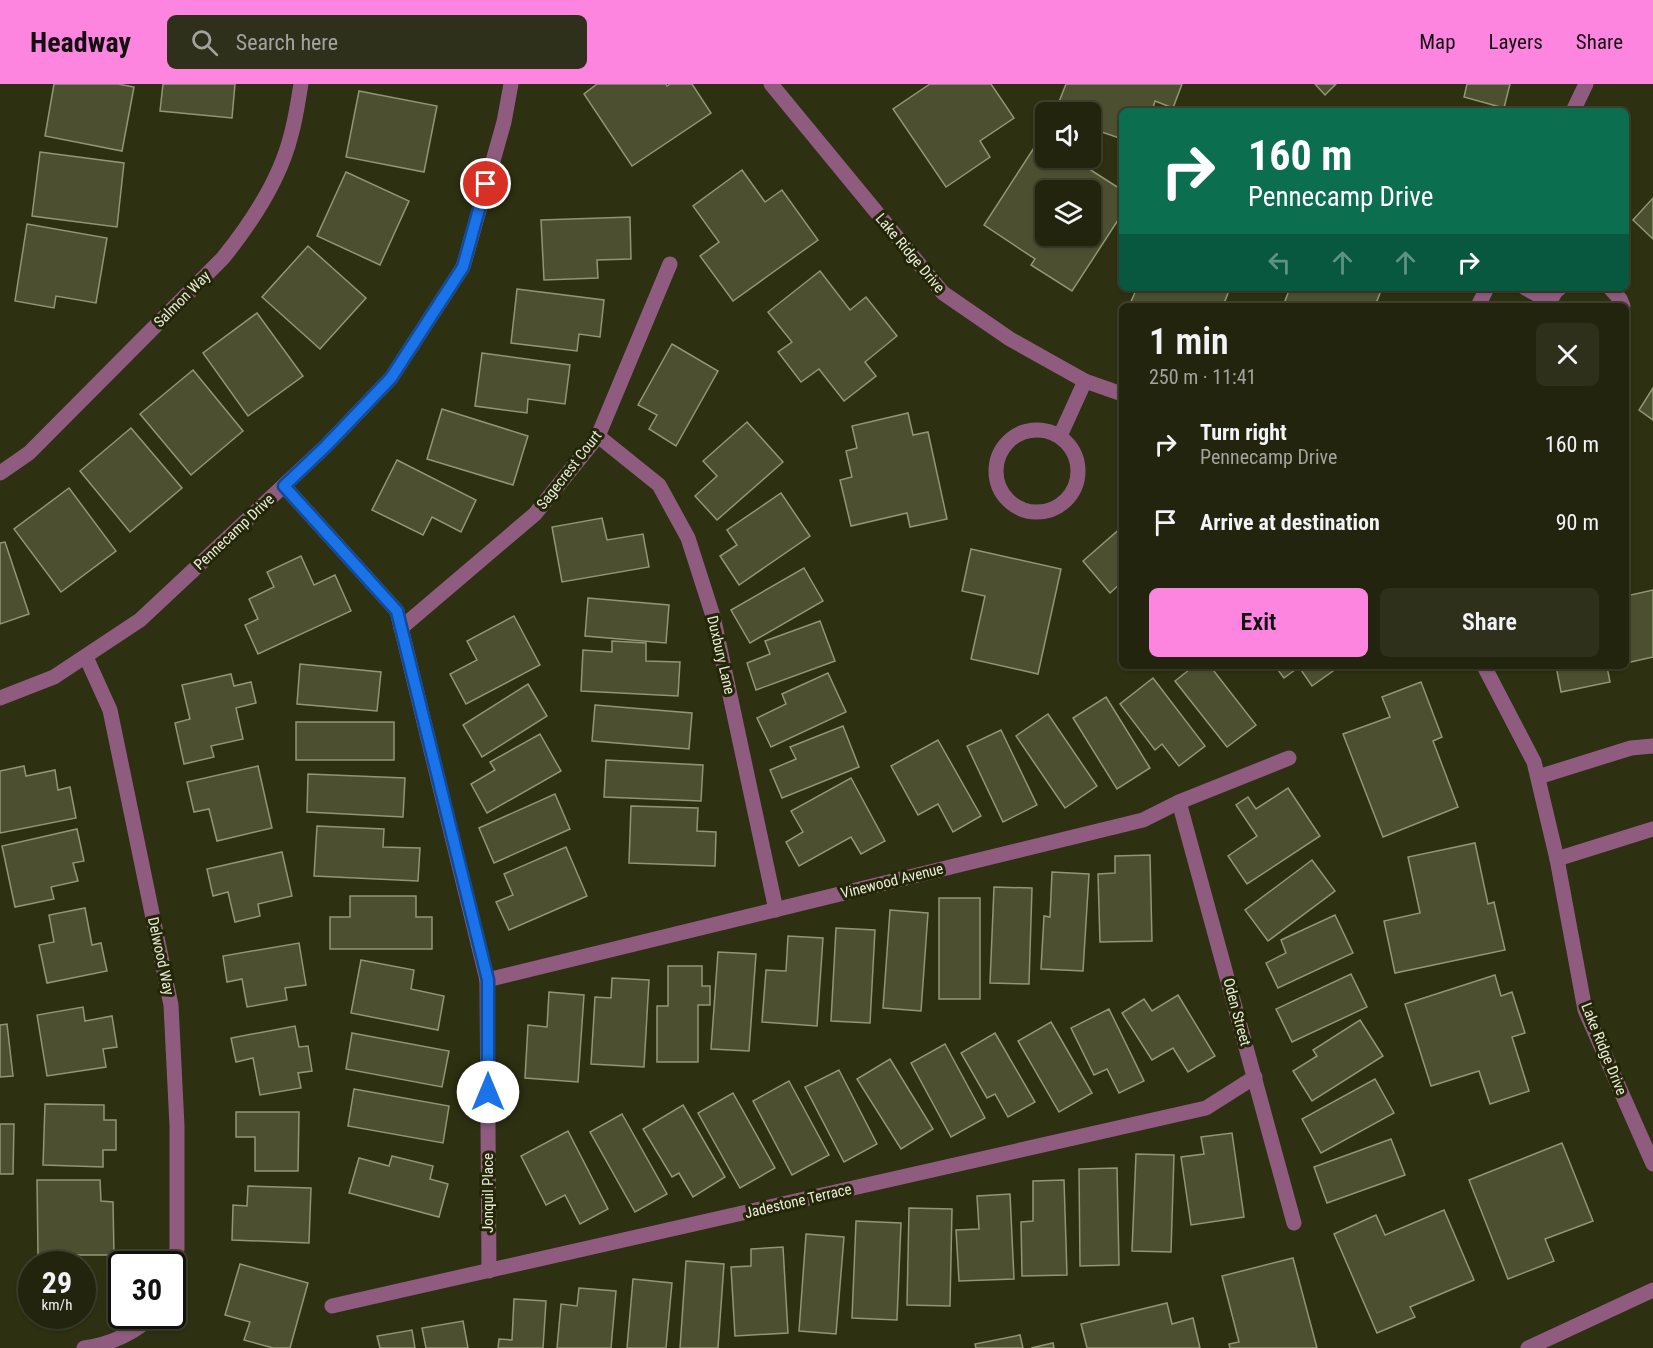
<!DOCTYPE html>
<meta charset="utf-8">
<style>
:root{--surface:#22240d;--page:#2e301b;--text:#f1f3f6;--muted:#a2a49d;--line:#3f412e;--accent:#fe85df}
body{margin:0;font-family:"Roboto Condensed",sans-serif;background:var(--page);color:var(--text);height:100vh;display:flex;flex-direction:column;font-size:22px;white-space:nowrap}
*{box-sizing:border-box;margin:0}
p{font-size:20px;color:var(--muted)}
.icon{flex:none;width:33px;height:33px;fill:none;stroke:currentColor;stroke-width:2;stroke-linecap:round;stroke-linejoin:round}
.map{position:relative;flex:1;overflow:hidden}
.details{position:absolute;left:1119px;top:219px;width:510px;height:366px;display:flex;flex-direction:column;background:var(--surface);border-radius:9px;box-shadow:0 2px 4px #0004,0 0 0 2px var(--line)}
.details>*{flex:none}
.banner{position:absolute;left:1119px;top:24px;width:510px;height:183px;border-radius:9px;box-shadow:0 2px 4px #0004,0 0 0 2px var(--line);background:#0b6e4f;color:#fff;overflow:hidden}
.fabs{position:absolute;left:1035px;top:18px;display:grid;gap:12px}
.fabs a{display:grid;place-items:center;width:66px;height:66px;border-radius:9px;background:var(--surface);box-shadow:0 2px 4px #0004,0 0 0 2px var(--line);font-size:30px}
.speed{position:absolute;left:18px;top:1167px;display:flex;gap:12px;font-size:30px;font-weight:700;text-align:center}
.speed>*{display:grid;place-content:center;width:78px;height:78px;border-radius:50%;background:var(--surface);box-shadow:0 2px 4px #0004,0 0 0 2px var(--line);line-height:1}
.speed small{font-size:15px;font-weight:400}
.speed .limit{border:3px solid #111;border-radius:9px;background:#fff;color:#111}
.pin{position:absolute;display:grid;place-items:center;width:51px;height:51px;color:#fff;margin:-26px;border:3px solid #fff;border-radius:50%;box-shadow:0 2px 6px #0007}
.me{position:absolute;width:66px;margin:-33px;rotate:0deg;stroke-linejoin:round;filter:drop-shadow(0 0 4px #0008)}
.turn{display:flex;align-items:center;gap:21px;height:126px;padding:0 30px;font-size:27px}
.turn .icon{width:78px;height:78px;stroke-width:2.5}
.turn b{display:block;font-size:42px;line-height:51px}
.lanes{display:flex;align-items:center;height:57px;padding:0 30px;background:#0003;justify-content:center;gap:30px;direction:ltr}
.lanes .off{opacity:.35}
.round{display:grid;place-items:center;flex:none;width:63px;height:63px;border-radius:9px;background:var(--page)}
.overview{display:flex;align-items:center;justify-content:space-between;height:102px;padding:0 30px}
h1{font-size:36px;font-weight:600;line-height:45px}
.button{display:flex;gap:12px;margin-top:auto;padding:12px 30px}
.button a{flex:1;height:69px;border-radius:9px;background:var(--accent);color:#111;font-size:24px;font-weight:600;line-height:69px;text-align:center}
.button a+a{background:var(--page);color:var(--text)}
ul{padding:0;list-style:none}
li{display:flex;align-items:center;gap:18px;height:78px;padding:0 30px}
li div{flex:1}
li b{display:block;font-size:22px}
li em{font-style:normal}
header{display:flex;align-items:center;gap:36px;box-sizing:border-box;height:84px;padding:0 30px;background:var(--accent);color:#111}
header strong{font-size:28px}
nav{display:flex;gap:33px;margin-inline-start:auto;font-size:21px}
.search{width:420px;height:54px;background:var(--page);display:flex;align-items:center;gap:15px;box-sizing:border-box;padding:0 21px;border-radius:9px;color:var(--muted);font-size:22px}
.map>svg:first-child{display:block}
.building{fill:#4c5031;stroke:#919674;stroke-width:1.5;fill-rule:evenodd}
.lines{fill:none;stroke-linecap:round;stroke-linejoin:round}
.minor{stroke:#8f5c80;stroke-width:15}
.tertiary{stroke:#8f5c80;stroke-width:15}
.route-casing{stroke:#114b97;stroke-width:15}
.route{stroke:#1a73e8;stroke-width:10}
.labels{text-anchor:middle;stroke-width:6;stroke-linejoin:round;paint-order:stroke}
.street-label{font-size:15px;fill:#e8ebd9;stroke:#232607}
</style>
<header>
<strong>Headway</strong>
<div class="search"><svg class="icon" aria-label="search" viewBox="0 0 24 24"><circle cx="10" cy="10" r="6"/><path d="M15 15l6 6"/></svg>Search here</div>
<nav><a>Map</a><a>Layers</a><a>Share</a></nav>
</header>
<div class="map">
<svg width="1653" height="1264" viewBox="0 0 1653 1264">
<rect width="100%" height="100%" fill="#2d3011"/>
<g class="building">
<path d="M54,0H118L134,3L122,67L45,52Z"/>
<path d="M163,0H235L232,34L160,27Z"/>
<path d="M597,0H666L667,2L670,0H692L711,29L632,82L584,10Z"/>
<path d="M930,0H991L1014,34L980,57L990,73L946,103L893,25Z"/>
<path d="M1066,0H1182L1173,24L1155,17L1152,27H1122V55L1090,44V28H1055Z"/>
<path d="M1315,0H1336L1325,11Z"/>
<path d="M1467,0H1510L1504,24L1464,13Z"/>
<path d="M359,7L437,22L424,88L346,73Z"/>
<path d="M1041,53L1046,56V74H1072L1122,106V130L1072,207L1031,181L1035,175L984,141ZM1046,106H1090V152H1046Z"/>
<path d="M40,68L124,79L117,143L32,132Z"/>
<path d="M742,86L765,118L782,106L818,156L733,217L700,172L719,158L693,122Z"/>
<path d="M346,88L409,117L380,181L317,152Z"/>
<path d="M1653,114V155L1633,136Z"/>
<path d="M630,133L631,175L597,176L598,194L544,196L541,136Z"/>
<path d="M27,140L107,154L96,219L56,212L54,224L15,217Z"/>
<path d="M308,162L366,214L320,265L262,213Z"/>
<path d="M820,187L850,226L866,213L897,252L865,278L876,292L844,317L819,285L801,298L778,268L792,258L768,228Z"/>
<path d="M1137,204H1230L1223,222H1129Z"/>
<path d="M1290,204H1382L1375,222H1283Z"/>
<path d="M517,205L604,216L600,253L579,250L577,267L511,259Z"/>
<path d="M257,229L303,292L248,332L203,269Z"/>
<path d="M672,260L718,287L676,362L649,345L657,331L638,321Z"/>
<path d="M482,269L570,281L565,320L528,315L527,329L475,322Z"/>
<path d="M193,286L243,347L191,391L140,330Z"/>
<path d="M1653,304V336L1639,326Z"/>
<path d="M442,325L528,352L513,401L427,375Z"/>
<path d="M908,329L913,351L928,348L947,435L910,443L907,429L851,442L840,396L852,393L846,367L857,364L852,342Z"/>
<path d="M747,338L783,378L717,436L695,412L717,392L703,377Z"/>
<path d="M131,344L182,404L130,448L80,387Z"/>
<path d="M397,376L476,416L461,448L432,433L423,451L372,426Z"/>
<path d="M69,404L116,467L61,508L14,445Z"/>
<path d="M781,409L810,452L739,501L720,472L737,461L727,446Z"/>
<path d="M602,434L607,456L643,450L649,483L562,498L552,443Z"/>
<path d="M1122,443V498L1110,509L1083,477Z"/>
<path d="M5,458L29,530L0,540V459Z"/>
<path d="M971,465L1061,485L1038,590L971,575L985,512L962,507Z"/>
<path d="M301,472L314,501L335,491L351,527L258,570L245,541L258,535L249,515L274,503L267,488Z"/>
<path d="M804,484L823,517L750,559L731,526Z"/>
<path d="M1653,506V573L1626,579V512Z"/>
<path d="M588,514L669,521L666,559L585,552Z"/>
<path d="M514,532L540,581L466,620L450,590L477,576L467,557Z"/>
<path d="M820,537L835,577L756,606L747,579L770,570L765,557Z"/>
<path d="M612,557L646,559V577L680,578L678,612L581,607L583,566L612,568Z"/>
<path d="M300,580L381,588L377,627L297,620Z"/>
<path d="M1194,582H1210L1256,641L1227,663L1175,597Z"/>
<path d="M1275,582H1340L1312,602L1299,583L1284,594Z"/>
<path d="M1556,582H1610L1607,583L1610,598L1561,608Z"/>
<path d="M828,589L846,628L771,663L757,634L786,620L782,610Z"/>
<path d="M231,590L234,602L251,598L256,619L236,624L243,655L211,662L214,673L184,680L175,639L190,635L182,601Z"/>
<path d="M1153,594L1205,662L1179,682L1162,660L1155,666L1120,620Z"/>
<path d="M1421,598L1442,653L1433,657L1458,723L1383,753L1343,650L1390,633L1382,613Z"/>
<path d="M528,600L547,632L482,673L463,641Z"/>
<path d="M1106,613L1150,684L1117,705L1073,634Z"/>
<path d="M595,621L692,629L689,665L592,657Z"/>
<path d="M1048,630L1097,702L1065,724L1016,652Z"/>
<rect x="296" y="638" width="98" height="38"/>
<path d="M843,642L859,683L782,714L770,686L796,675L790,663Z"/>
<path d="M1001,646L1037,721L1003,738L967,662Z"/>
<path d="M540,650L561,687L487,729L471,700L495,686L490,678Z"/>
<path d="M938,656L981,732L953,748L938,720L918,731L891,682Z"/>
<path d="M606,676L703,681L701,717L604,713Z"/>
<path d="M24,682L26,692L55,686L58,706L70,703L76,734L0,749V687Z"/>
<path d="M258,682L272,744L217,757L209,725L194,728L187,698Z"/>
<path d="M308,690L405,694L403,733L307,728Z"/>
<path d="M851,694L885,757L861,770L851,753L799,782L786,758L803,748L791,727Z"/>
<path d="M1288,704L1320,752L1247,800L1228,772L1257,752L1236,721L1248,713L1256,725Z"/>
<path d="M555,710L570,745L494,779L479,744Z"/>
<path d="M631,722L698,724L697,747L716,748L715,782L629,779Z"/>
<path d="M317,742L384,745L383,763L420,764L418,797L314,792Z"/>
<path d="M77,745L84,777L73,779L78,797L51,803L54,815L15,823L2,762Z"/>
<path d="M1475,759L1488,820L1494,818L1505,866L1395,889L1384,837L1420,829L1408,773Z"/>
<path d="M566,763L587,812L509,846L496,818L513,811L504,790Z"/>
<path d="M282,768L292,812L258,820L260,832L235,838L228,808L213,812L207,785Z"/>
<path d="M1150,771L1152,857L1100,858L1098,790L1115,789V772Z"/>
<path d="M1312,776L1335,807L1268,857L1245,826Z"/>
<path d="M1052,788L1089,790L1083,887L1041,885L1044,832L1050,833Z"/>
<path d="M994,803L1032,804L1029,900L990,899Z"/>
<path d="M350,812H416V833H432V865H330V833H350Z"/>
<rect x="939" y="814" width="41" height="101"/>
<path d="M85,824L92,861L101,859L107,887L47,899L39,861L54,858L49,831Z"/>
<path d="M890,826L928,829L921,927L883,924Z"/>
<path d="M1335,831L1353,869L1278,904L1266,879L1286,869L1281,856Z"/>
<path d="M836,844L875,846L870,939L831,937Z"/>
<path d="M788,852L823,854L817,942L762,938L766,886L786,887Z"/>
<path d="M299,859L306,901L285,904L287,916L247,923L242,895L227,898L223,872Z"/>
<path d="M718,868L756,870L749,967L711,965Z"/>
<path d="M361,876L414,886L411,905L444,912L438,946L351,929Z"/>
<path d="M668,882H702V902H710V921H698V978H657V922H668Z"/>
<path d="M1351,890L1367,923L1292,958L1276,925Z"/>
<path d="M1495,891L1501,912L1512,908L1525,949L1512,953L1529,1007L1490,1020L1479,987L1431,1002L1405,920Z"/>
<path d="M612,894L649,896L644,983L591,980L595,913L611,914Z"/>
<path d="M549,908L584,911L578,998L525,994L528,941L547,943Z"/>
<path d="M1178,911L1215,972L1188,988L1173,964L1152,976L1122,929L1144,915L1152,927Z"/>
<path d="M83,923L85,937L112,932L117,963L103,965L106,983L47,992L37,931Z"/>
<path d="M1109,925L1144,997L1119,1009L1107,985L1094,991L1071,944Z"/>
<path d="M1360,936L1383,972L1312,1017L1293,987L1317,972L1313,966Z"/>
<path d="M1051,938L1092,1009L1059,1028L1018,957Z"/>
<path d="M7,940L13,992L0,993V941Z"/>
<path d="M295,942L299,963L308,962L312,987L298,989L301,1004L260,1011L253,974L236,978L231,954Z"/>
<path d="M352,949L449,967L442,1003L346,985Z"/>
<path d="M995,949L1035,1018L1008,1033L995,1010L987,1014L961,969Z"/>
<path d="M945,960L985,1034L951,1053L911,979Z"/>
<path d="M890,975L933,1045L901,1065L857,995Z"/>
<path d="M839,986L877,1060L844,1078L805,1003Z"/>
<path d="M1375,995L1394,1029L1321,1069L1302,1035Z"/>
<path d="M789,997L829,1071L792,1091L753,1017Z"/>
<path d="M354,1005L449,1022L443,1059L348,1042Z"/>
<path d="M733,1009L775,1084L740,1104L698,1029Z"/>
<path d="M45,1020L104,1021V1036H116V1066H103V1083L43,1081Z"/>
<path d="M683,1021L725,1093L693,1113L679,1089L672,1093L643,1045Z"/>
<path d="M236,1028H299L298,1087H255V1053H236Z"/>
<path d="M622,1030L667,1110L635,1128L590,1048Z"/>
<path d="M0,1040H14L13,1090H0Z"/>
<path d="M568,1047L608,1125L580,1140L565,1111L546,1121L521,1072Z"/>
<path d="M1232,1049L1244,1133L1191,1141L1181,1073L1204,1070L1201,1053Z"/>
<path d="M1391,1055L1405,1091L1327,1119L1314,1083Z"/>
<path d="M1562,1059L1593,1137L1545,1155L1554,1177L1508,1195L1469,1096Z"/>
<path d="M1136,1070L1174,1071L1171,1168L1132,1167Z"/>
<path d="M392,1072L433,1082L430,1095L448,1100L439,1133L349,1109L359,1074L389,1082Z"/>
<path d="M1117,1084L1119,1181L1080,1182L1079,1085Z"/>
<path d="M37,1096H100L101,1117L113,1118L114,1171H38Z"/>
<path d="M1064,1096L1067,1191L1022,1192L1021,1138L1033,1137V1097Z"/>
<path d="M248,1102L311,1104L309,1159L232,1156L233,1121L247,1122Z"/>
<path d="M1010,1110L1014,1195L959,1197L956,1146L979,1145L977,1112Z"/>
<path d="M909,1124L952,1125L950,1222L907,1221Z"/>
<path d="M1444,1126L1474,1196L1410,1223L1415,1233L1377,1249L1334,1150L1376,1131L1385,1151Z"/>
<path d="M856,1137L901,1139L897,1236L852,1234Z"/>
<path d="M806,1150L844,1153L836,1250L799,1247Z"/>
<path d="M783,1163L788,1249L735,1252L731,1183L751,1182V1165Z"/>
<path d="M1293,1174L1317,1264H1230L1229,1260L1239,1258L1222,1192Z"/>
<path d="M686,1177L724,1180L718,1264H680Z"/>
<path d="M240,1180L308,1199L290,1264H273L244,1256L250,1238L225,1231Z"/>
<path d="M633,1195L672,1199L666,1264H627Z"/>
<path d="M579,1204L616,1207L611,1264H557L561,1220L577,1222Z"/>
<path d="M514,1215L546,1217L543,1264H498L499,1255L512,1256Z"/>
<path d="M1167,1219L1172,1240L1193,1234L1200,1264H1087L1081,1240Z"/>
<path d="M463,1237L468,1264H426L422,1244Z"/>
<path d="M412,1246L415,1264H380L377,1252Z"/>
<path d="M1020,1251L1023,1264H976L975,1260Z"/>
<path d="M1053,1259L1054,1264H1031Z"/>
</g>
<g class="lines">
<g class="minor">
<path d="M771,0L943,209L1010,255L1085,297L1122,310"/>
<path d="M1573,27L1586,0"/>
<path d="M1525,204L1549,217"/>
<path d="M1610,204L1620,215L1623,222"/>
<path d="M1478,222L1487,204"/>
<path d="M1547,222L1556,207L1560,204"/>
<circle cx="1037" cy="387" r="41"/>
<path d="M598,352L659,401L688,454L713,532L776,826"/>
<path d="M1060,352L1085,297"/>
<path d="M0,389L29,369L223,174C252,138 280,96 291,51C296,34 298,17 301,0"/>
<path d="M284,402L397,527L487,896L489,1187"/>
<path d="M401,544L535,430L598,352L670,180"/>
<path d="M86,573L110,626L171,921L177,1042V1165L172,1180"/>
<path d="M1484,582L1534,678L1557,775L1585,926L1653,1080"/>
<path d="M1538,693L1631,664L1653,662"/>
<path d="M1179,718L1294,1139"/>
<path d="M1557,775L1653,745"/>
<path d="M487,896L1143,736L1179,718L1289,674"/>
<path d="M332,1222L1206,1024L1255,993"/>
<path d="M84,1264C112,1260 133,1250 153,1232"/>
<path d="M1528,1264L1653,1206"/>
</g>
<path class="tertiary" d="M0,614L54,593L140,536L326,362L391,294L463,183L504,38L511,0"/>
</g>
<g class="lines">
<defs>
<path id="route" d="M486,100L463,183L391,294L326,362L284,402L397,527L488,896V1008"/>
</defs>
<use href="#route" class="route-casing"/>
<use href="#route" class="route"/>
</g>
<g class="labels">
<g class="street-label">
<text transform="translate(910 169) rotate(50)" y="5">Lake Ridge Drive</text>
<text transform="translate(182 215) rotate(-45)" y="5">Salmon Way</text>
<text transform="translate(569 386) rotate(-52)" y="5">Sagecrest Court</text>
<text transform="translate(234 448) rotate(-43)" y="5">Pennecamp Drive</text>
<text transform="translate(721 571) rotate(77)" y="5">Duxbury Lane</text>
<text transform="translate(892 797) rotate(-14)" y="5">Vinewood Avenue</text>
<text transform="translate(161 872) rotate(78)" y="5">Delwood Way</text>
<text transform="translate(1237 928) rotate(75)" y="5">Oden Street</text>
<text transform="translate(1604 965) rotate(68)" y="5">Lake Ridge Drive</text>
<text transform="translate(488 1109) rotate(-90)" y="5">Jonquil Place</text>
<text transform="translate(798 1117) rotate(-13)" y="5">Jadestone Terrace</text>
</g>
</g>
</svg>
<div class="fabs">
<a><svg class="icon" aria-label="sound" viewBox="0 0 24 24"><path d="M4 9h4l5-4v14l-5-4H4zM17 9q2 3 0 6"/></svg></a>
<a><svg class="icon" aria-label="layers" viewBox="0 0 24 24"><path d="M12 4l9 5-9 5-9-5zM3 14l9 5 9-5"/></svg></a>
</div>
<div class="speed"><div>29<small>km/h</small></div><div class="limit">30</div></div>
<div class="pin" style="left:486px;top:100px;background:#d93025"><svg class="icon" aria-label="arrive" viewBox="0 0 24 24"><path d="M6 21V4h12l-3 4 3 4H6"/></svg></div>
<svg class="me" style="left:488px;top:1008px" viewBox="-20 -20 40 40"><circle r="19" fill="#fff"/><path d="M0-13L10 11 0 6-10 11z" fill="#1a73e8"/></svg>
<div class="banner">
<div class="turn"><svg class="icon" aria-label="right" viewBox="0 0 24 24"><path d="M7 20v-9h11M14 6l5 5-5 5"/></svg><div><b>160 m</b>Pennecamp Drive</div></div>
<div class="lanes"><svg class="icon off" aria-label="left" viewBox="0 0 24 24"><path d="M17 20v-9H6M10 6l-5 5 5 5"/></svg><svg class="icon off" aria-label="ahead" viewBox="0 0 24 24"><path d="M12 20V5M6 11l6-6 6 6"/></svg><svg class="icon off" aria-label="ahead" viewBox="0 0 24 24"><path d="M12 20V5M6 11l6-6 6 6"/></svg><svg class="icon" aria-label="right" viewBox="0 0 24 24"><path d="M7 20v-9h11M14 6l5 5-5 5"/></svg></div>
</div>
<section class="details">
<div class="overview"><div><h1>1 min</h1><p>250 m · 11:41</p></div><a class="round"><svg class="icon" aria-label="close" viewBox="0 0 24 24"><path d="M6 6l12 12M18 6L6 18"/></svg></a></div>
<ul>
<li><svg class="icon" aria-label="right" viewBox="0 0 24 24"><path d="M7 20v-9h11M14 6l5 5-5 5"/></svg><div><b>Turn right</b><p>Pennecamp Drive</p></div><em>160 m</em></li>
<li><svg class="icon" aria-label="arrive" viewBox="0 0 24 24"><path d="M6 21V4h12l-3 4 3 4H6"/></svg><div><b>Arrive at destination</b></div><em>90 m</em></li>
</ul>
<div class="button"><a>Exit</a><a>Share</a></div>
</section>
</div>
